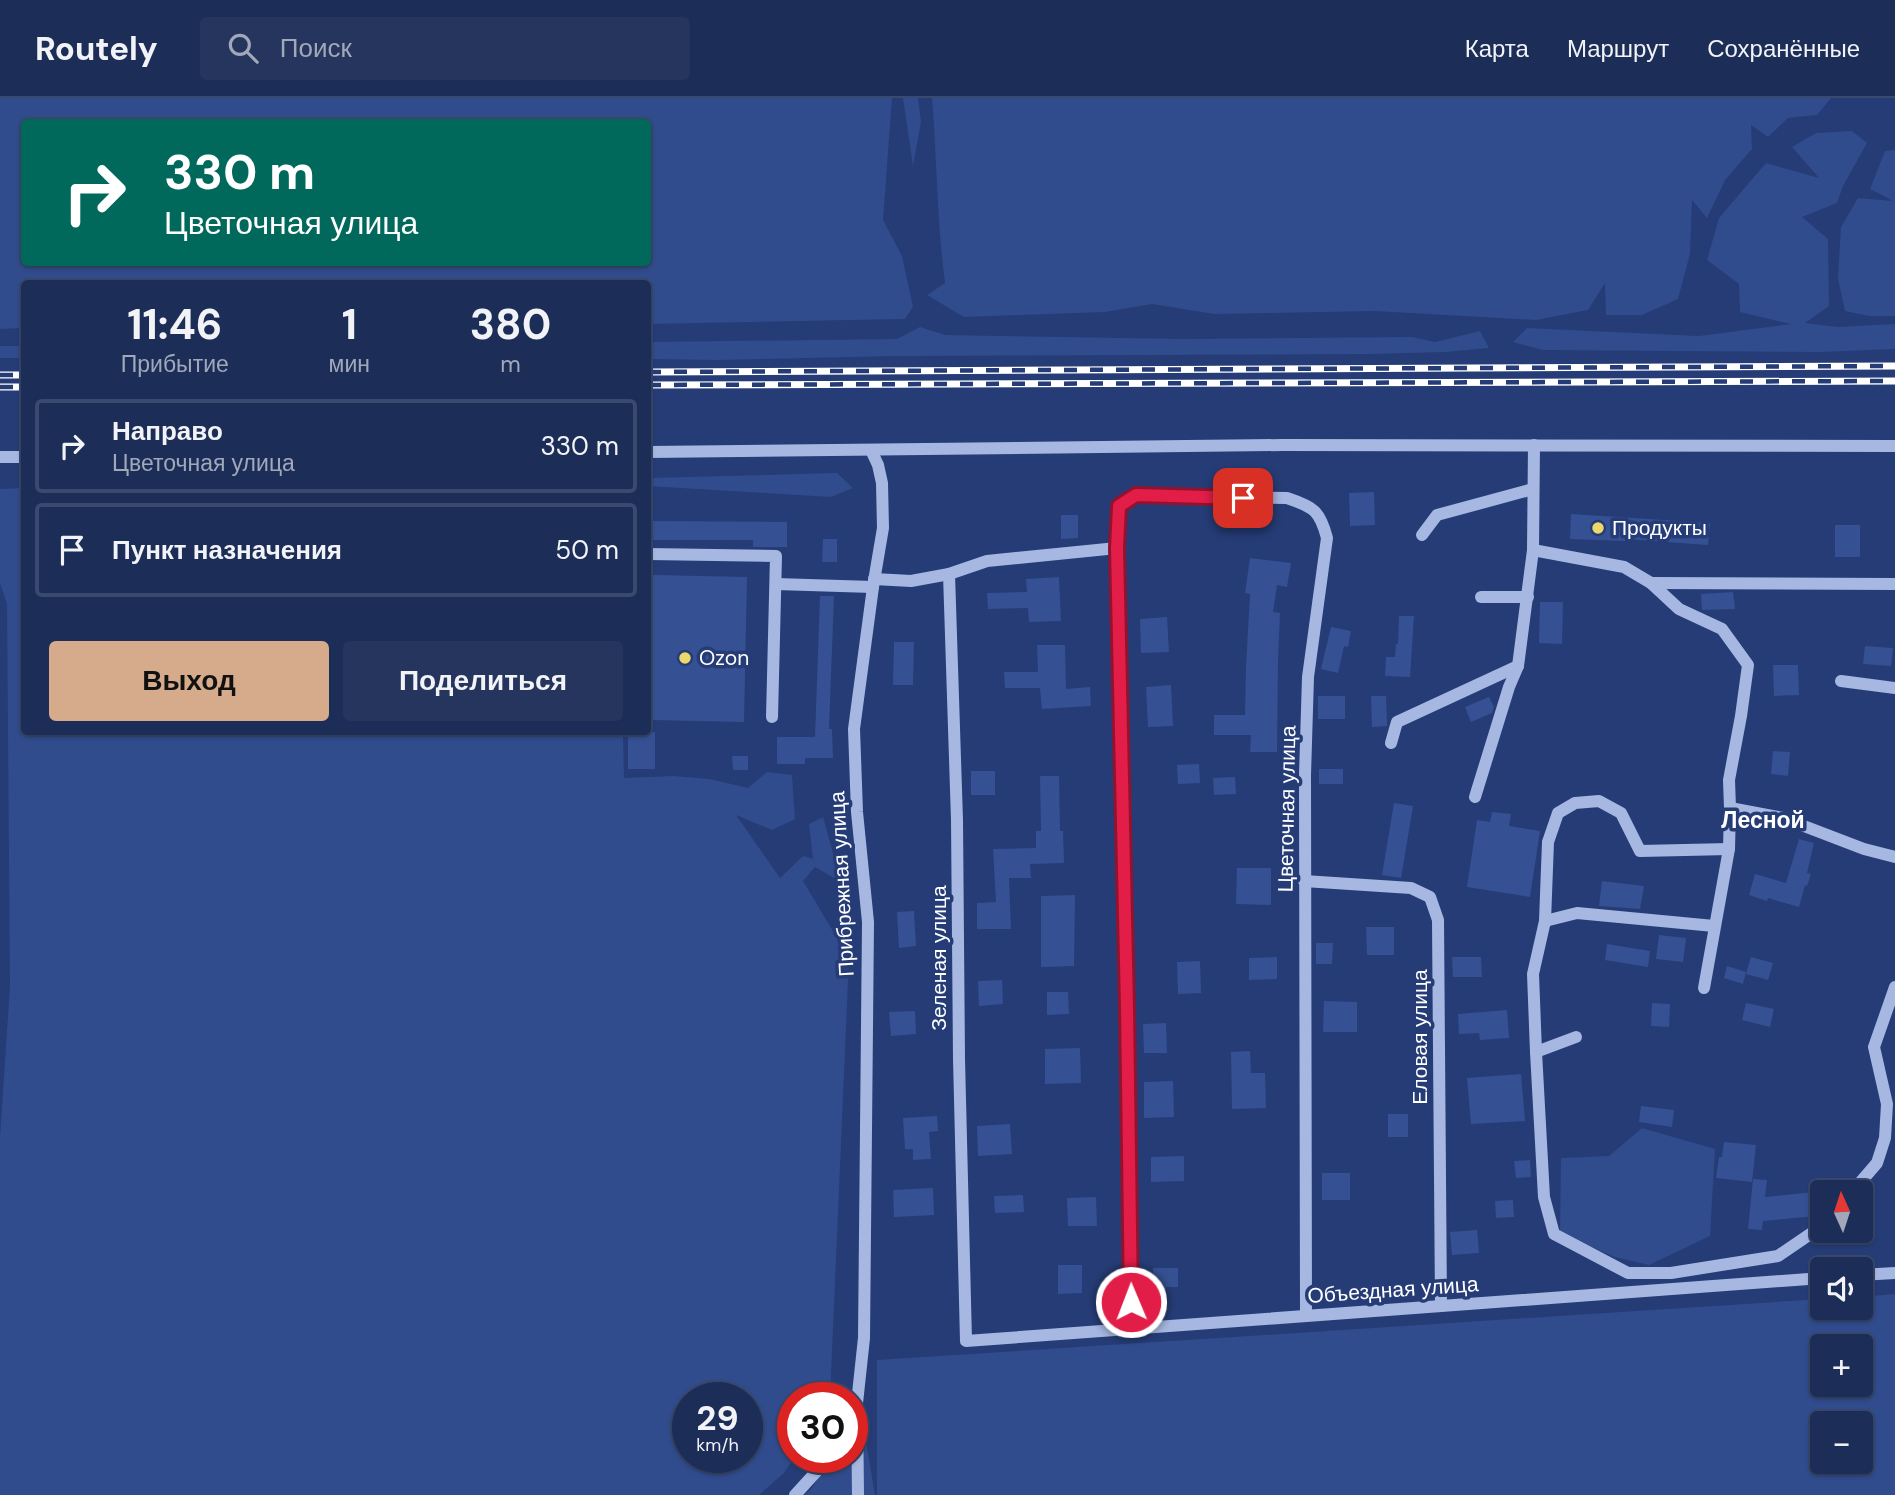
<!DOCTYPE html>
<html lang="ru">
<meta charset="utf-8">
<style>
:root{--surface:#1c2d58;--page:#25355e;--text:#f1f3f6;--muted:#a0a8ba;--line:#3a496e;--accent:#d6ab8b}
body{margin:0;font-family:"DM Sans",sans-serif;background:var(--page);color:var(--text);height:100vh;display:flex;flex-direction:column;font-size:26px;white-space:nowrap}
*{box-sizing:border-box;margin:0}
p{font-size:23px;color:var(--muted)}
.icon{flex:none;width:38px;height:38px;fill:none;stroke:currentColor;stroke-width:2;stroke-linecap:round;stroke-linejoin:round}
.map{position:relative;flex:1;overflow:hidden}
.drawer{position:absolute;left:21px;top:182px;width:630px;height:455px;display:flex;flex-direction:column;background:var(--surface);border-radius:7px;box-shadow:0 2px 5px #0004,0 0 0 2px var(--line)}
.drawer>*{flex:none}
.guide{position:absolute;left:21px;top:21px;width:630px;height:147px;border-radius:7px;box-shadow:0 2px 5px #0004,0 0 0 2px var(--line);background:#00695c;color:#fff;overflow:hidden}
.needle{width:46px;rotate:357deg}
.controls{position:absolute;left:1810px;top:1082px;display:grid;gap:14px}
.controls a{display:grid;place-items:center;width:63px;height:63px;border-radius:7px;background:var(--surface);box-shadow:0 2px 5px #0004,0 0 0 2px var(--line);font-size:35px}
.speed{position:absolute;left:672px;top:1284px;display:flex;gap:14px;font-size:35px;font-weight:700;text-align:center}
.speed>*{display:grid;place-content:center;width:91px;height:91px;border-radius:50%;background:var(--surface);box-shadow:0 2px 5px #0004,0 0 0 2px var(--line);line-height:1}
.speed small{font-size:18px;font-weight:400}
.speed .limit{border:10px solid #d22;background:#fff;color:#111}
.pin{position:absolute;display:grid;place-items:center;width:60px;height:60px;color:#fff;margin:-30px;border-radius:14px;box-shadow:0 4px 10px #0006}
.me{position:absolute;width:77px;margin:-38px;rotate:359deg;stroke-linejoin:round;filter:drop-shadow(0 0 5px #0008)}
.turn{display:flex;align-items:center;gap:24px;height:147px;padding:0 28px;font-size:32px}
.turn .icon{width:91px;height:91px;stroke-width:2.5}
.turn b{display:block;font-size:49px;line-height:60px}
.eta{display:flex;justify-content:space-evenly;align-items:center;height:119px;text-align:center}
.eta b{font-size:42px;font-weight:700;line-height:49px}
.cta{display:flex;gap:14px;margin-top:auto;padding:14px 28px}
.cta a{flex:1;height:80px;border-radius:7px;background:var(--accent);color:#111;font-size:28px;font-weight:700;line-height:80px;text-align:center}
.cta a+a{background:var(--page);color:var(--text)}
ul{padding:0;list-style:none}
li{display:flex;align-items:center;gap:21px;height:94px;margin:0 14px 10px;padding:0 14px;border:4px solid var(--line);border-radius:7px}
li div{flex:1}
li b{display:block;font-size:26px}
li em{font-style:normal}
header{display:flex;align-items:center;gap:42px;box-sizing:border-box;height:98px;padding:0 35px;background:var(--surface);border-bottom:2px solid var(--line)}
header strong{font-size:33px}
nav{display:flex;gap:38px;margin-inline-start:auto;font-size:24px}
.search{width:490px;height:63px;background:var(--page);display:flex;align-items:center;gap:18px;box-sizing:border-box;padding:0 24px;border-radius:7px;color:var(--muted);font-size:26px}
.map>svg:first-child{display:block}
.green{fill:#304c8d;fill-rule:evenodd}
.building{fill:#355193}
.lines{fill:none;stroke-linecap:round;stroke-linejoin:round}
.minor{stroke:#a6b8e2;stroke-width:12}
.rail-casing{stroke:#fff;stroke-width:7}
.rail{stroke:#253c76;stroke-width:4.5;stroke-dasharray:13;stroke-linecap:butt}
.route-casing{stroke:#92132f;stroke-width:18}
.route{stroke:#e11d48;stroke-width:12}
.poi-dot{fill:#ebd96b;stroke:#253c76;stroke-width:2.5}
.labels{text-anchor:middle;stroke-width:7;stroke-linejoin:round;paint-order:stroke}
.poi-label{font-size:21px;fill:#fff;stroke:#253c76;text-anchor:start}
.street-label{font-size:21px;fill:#fff;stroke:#253c76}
.neighbourhood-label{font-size:23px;font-weight:bold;fill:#fff;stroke:#253c76}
</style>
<header>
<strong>Routely</strong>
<div class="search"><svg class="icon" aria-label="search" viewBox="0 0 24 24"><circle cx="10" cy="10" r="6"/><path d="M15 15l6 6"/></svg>Поиск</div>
<nav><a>Карта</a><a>Маршрут</a><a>Сохранённые</a></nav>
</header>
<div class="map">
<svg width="1895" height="1397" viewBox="0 0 1895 1397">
<rect width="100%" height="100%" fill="#253c76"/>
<g class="green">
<path d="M0,0H892L883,122L902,158L913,209L905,221L648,226V186H24V230L0,231ZM24,24H648V164H24Z"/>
<path d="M903,0H918L921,24L913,68Z"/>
<path d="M932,0H1831L1817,17L1788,20L1768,39L1751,27L1752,51L1725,82L1707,120L1692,102L1690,156L1678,201L1642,217H1606L1605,185L1588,212L1536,222L1375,213L1214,216L1152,206L1105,214L964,219L927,197L945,185C937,124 937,62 932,0Z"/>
<path d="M1852,33L1867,45L1843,88L1837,105L1802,119L1828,141L1829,208L1805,225L1838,229L1895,226V251L1819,254L1543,252L1513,244L1527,230L1699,238L1791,226L1740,214L1739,186L1707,162L1719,120L1766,65L1819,80L1792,49L1816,35Z"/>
<path d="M1895,52V218H1869L1845,213L1838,181L1841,129L1858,100L1893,103L1870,91L1885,53Z"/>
<path d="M920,229L945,237L1182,241L1412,239L1435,244L1480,233L1489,250L1445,254L1371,256L897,258L718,262L648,261V244L897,241Z"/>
<rect x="0" y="248" width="24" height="12"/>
<path d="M837,375L853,390L831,399L648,388V380Z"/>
<path d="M24,390V634H623L624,680L673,678L710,681L748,690L767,674L792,677L795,721L772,732L736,717L780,780L803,758L813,761L809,726L823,719L841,784L815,769L803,783L849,860L830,1300H793L794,1360L784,1375L759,1397H0V1039L10,888L7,506L0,485V391ZM688,1300H747V1360H688Z"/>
<path d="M1642,1030L1715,1051L1710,1138L1649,1167L1615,1159L1560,1136L1561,1060L1609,1058Z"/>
<path d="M1895,1196V1397H877V1262L1822,1201V1209H1860V1199ZM1822,1248H1860V1286H1822ZM1822,1325H1860V1363H1822Z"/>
<path d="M861,1313L875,1397H805L812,1390L831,1360H852Z"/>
</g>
<g class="building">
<path d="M1374,394L1375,427L1350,428L1349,395Z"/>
<path d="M1571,416L1710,425L1708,447L1625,441V443L1570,441Z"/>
<path d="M1061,417H1078V440L1061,441Z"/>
<path d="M648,423L787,424V449H753V442H648Z"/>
<rect x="1835" y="427" width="25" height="32"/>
<path d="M823,441H837V464H822Z"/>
<path d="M1250,460L1291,465L1287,489L1277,487L1273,514L1280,515L1278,563L1277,654H1250L1251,637H1214V617H1245L1246,568L1250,496L1245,495Z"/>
<path d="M653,477L747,479L744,624L650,622Z"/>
<path d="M1059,479L1061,523L1029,524L1028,510L988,511L987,495L1027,494L1026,481Z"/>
<path d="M1733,494L1735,511L1702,512L1701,496Z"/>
<path d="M820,498H834L829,631H832L833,660H805V666H777V639H815Z"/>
<path d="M1540,504H1563L1562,546L1539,545Z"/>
<path d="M1399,518H1414L1410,579L1385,578L1386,559H1395L1396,546H1398Z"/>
<path d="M1167,519L1169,554L1141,555L1140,521Z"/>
<path d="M1331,529L1351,533L1348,549L1344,548L1338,575L1321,571Z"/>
<path d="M894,544H914L913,587H893Z"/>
<path d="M1037,547H1065L1066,591L1090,589L1091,608L1042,611L1040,590H1005L1004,574H1038Z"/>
<path d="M1865,548L1893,550L1891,568L1863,566Z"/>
<path d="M1773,567H1798L1799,597L1774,598Z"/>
<path d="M1171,587L1173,628L1148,629L1146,589Z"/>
<rect x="1318" y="598" width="27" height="23"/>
<path d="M1371,598H1386L1387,628L1372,629Z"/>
<path d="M1489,599L1494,609L1492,615L1471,624L1465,609Z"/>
<rect x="628" y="634" width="27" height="37"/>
<path d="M1773,653L1790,654L1788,678L1771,676Z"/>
<path d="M732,658H748V672H733Z"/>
<path d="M1199,666L1200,685L1178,686L1177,667Z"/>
<rect x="1319" y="671" width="24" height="15"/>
<rect x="971" y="673" width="24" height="24"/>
<path d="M1040,678H1059L1060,733H1063L1064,765L1030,766L1031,780H1009L1011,831H977V805L996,804L993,751L1036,750V733H1041Z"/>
<path d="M1235,679L1236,696L1214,697L1213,680Z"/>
<path d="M1394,705L1413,708L1401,780L1382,777Z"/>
<path d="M1492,714L1511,716L1509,728L1540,733L1530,799L1467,789L1477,722L1490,724Z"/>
<path d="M1799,741L1814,745L1807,775L1811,776L1807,788L1805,787L1799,809L1768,800L1767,803L1749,797L1755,776L1786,785Z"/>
<path d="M1237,770H1271V807L1236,806Z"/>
<path d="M1602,783L1644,788L1640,811L1599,808Z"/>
<path d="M1075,797L1074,868L1041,869V798Z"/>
<path d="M914,813L916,848L899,850L897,814Z"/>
<path d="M1366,829H1394V857H1367Z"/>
<path d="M1659,837L1686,840L1683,864L1656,861Z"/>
<path d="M1316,845H1333L1332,866H1316Z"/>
<path d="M1607,846L1650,853L1648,869L1605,862Z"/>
<path d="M1277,859V881L1249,882V860Z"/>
<path d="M1452,859H1481L1482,879H1453Z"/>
<path d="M1751,859L1773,865L1768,882L1746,876Z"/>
<path d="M1200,863L1201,895L1178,896L1177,864Z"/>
<path d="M1727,868L1746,874L1743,886L1724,880Z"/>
<path d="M1002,882L1003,906L979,908L978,883Z"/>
<path d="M1047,894H1068L1069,916L1047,917Z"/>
<path d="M1324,903L1357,904V934H1323Z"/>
<path d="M1652,905L1670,906L1669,929L1651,928Z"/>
<path d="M1746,905L1774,911L1770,929L1742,922Z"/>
<path d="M1507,912L1509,940L1480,942L1479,935L1459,936L1458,916Z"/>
<path d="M915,913L916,936L891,938L889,914Z"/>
<path d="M1166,925L1167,955H1144L1143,926Z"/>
<path d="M1080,950L1081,985L1045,986V951Z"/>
<path d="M1250,953L1251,975H1265L1266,1010L1232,1011L1231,954Z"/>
<path d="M1521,976L1525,1023L1471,1026L1467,980Z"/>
<path d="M1173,983L1174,1019L1144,1020V984Z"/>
<path d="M1641,1008L1674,1012L1672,1029L1639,1024Z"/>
<rect x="1388" y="1016" width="20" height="23"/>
<path d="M937,1018L938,1033L929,1034L931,1061L913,1062V1051H905L903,1020Z"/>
<path d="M1010,1026L1012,1056L978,1058L977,1028Z"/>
<path d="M1724,1044L1756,1047L1752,1084L1716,1080L1719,1059H1722Z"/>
<path d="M1184,1058V1083L1151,1084V1059Z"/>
<path d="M1530,1062L1531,1079L1516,1080L1514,1063Z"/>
<rect x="1322" y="1075" width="28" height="27"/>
<path d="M1753,1081L1767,1082L1765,1099L1814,1094L1816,1118L1763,1123L1762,1132L1748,1131Z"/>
<path d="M933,1090L934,1117L894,1119L893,1092Z"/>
<path d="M1023,1097L1024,1114L995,1115L994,1098Z"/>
<path d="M1096,1099L1097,1128H1068L1067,1100Z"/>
<path d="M1513,1102L1514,1119L1496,1120L1495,1103Z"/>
<path d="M1477,1132L1479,1155L1452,1157L1450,1134Z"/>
<path d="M1058,1167H1082V1195L1058,1196Z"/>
<path d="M1153,1170H1178V1189H1166V1197H1153Z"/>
</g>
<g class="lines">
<g class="minor">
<path d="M648,354L1283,347L1895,348"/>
<path d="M0,359H24"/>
<path d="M1422,437L1437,417L1533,391"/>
<path d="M1533,452L1624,469L1651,485L1679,511L1722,531L1748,567L1741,618L1729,682L1730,710L1783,720L1864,751L1895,759"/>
<path d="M648,456L776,458L772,619"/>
<path d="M949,476L957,722L959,961L966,1243L1822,1180"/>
<path d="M874,481L911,483L949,476L987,463L1117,450"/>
<path d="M1651,485L1895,486"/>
<path d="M776,486L873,489"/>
<path d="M1481,499H1528"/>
<path d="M1841,583L1895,590"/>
<path d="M1391,645L1397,624L1518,568"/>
<path d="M1475,699L1509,589L1518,568L1533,452L1534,347"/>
<path d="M1729,751L1640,753L1621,715L1599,703L1575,705L1558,715L1548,744L1545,823L1533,876L1536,954L1544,1099L1554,1136L1628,1175H1671L1778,1158L1822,1128"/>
<path d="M1304,783L1411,790L1430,799L1438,822L1441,1208"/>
<path d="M1545,823L1577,815L1714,828"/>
<path d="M1704,890L1729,751L1730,710"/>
<path d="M1536,954L1576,939"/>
<path d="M1852,1094L1877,1065L1885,1040L1887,1006L1874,949L1895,889"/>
<path d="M1860,1177L1895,1175"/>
<path d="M1131,1230L1127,909L1117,450L1119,408L1136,397L1287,400C1314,409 1320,413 1327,440L1308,579L1305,677L1306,1218"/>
<path d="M795,1397L816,1374L826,1360"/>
<path d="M858,1397L857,1305L864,1240L868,824L857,714L854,631L873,489L883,430L882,385L878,367L871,352"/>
</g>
<defs>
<g id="rail">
<path d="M648,274L1895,268"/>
<path d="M0,277H24"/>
<path d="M648,287L1895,283"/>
<path d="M0,289H24"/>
</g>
</defs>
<use href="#rail" class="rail-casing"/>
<use href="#rail" class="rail"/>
</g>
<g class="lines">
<defs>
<path id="route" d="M1131,1204L1127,909L1117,450L1119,408L1136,397L1243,400"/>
</defs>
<use href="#route" class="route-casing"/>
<use href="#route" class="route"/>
</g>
<g class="poi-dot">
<circle cx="1598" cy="430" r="7"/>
<circle cx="685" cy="560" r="7"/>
</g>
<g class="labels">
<g class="poi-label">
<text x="1612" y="437">Продукты</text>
<text x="699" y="567">Ozon</text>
</g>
<g class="street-label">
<text transform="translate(1287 711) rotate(-89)" y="7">Цветочная улица</text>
<text transform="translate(842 786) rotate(-93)" y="7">Прибрежная улица</text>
<text transform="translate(939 860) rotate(-90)" y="7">Зеленая улица</text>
<text transform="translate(1420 939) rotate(-90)" y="7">Еловая улица</text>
<text transform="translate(1393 1192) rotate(-4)" y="7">Объездная улица</text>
</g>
<g class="neighbourhood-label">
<text x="1763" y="730">Лесной</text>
</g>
</g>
</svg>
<div class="controls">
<a><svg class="needle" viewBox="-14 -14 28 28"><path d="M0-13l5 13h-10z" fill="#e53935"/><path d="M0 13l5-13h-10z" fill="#a0a8ba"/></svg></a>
<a><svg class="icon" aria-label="sound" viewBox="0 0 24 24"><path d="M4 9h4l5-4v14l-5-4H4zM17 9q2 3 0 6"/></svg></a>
<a>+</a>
<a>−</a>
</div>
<div class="speed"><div>29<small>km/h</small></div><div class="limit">30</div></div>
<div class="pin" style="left:1243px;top:400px;background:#d93025"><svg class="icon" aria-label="arrive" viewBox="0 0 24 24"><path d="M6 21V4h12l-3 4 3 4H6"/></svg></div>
<svg class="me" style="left:1131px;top:1204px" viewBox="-20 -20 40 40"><circle r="17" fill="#e11d48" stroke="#fff" stroke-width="3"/><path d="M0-11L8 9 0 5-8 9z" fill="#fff"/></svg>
<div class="guide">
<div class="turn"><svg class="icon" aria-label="right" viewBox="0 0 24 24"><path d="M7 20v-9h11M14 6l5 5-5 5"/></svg><div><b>330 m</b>Цветочная улица</div></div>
</div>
<section class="drawer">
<div class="eta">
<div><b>11:46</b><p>Прибытие</p></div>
<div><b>1</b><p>мин</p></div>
<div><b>380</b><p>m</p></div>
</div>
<ul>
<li><svg class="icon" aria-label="right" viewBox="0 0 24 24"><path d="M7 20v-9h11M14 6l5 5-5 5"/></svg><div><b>Направо</b><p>Цветочная улица</p></div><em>330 m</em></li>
<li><svg class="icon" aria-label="arrive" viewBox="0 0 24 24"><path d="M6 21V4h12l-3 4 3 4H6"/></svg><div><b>Пункт назначения</b></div><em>50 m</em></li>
</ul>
<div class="cta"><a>Выход</a><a>Поделиться</a></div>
</section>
</div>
